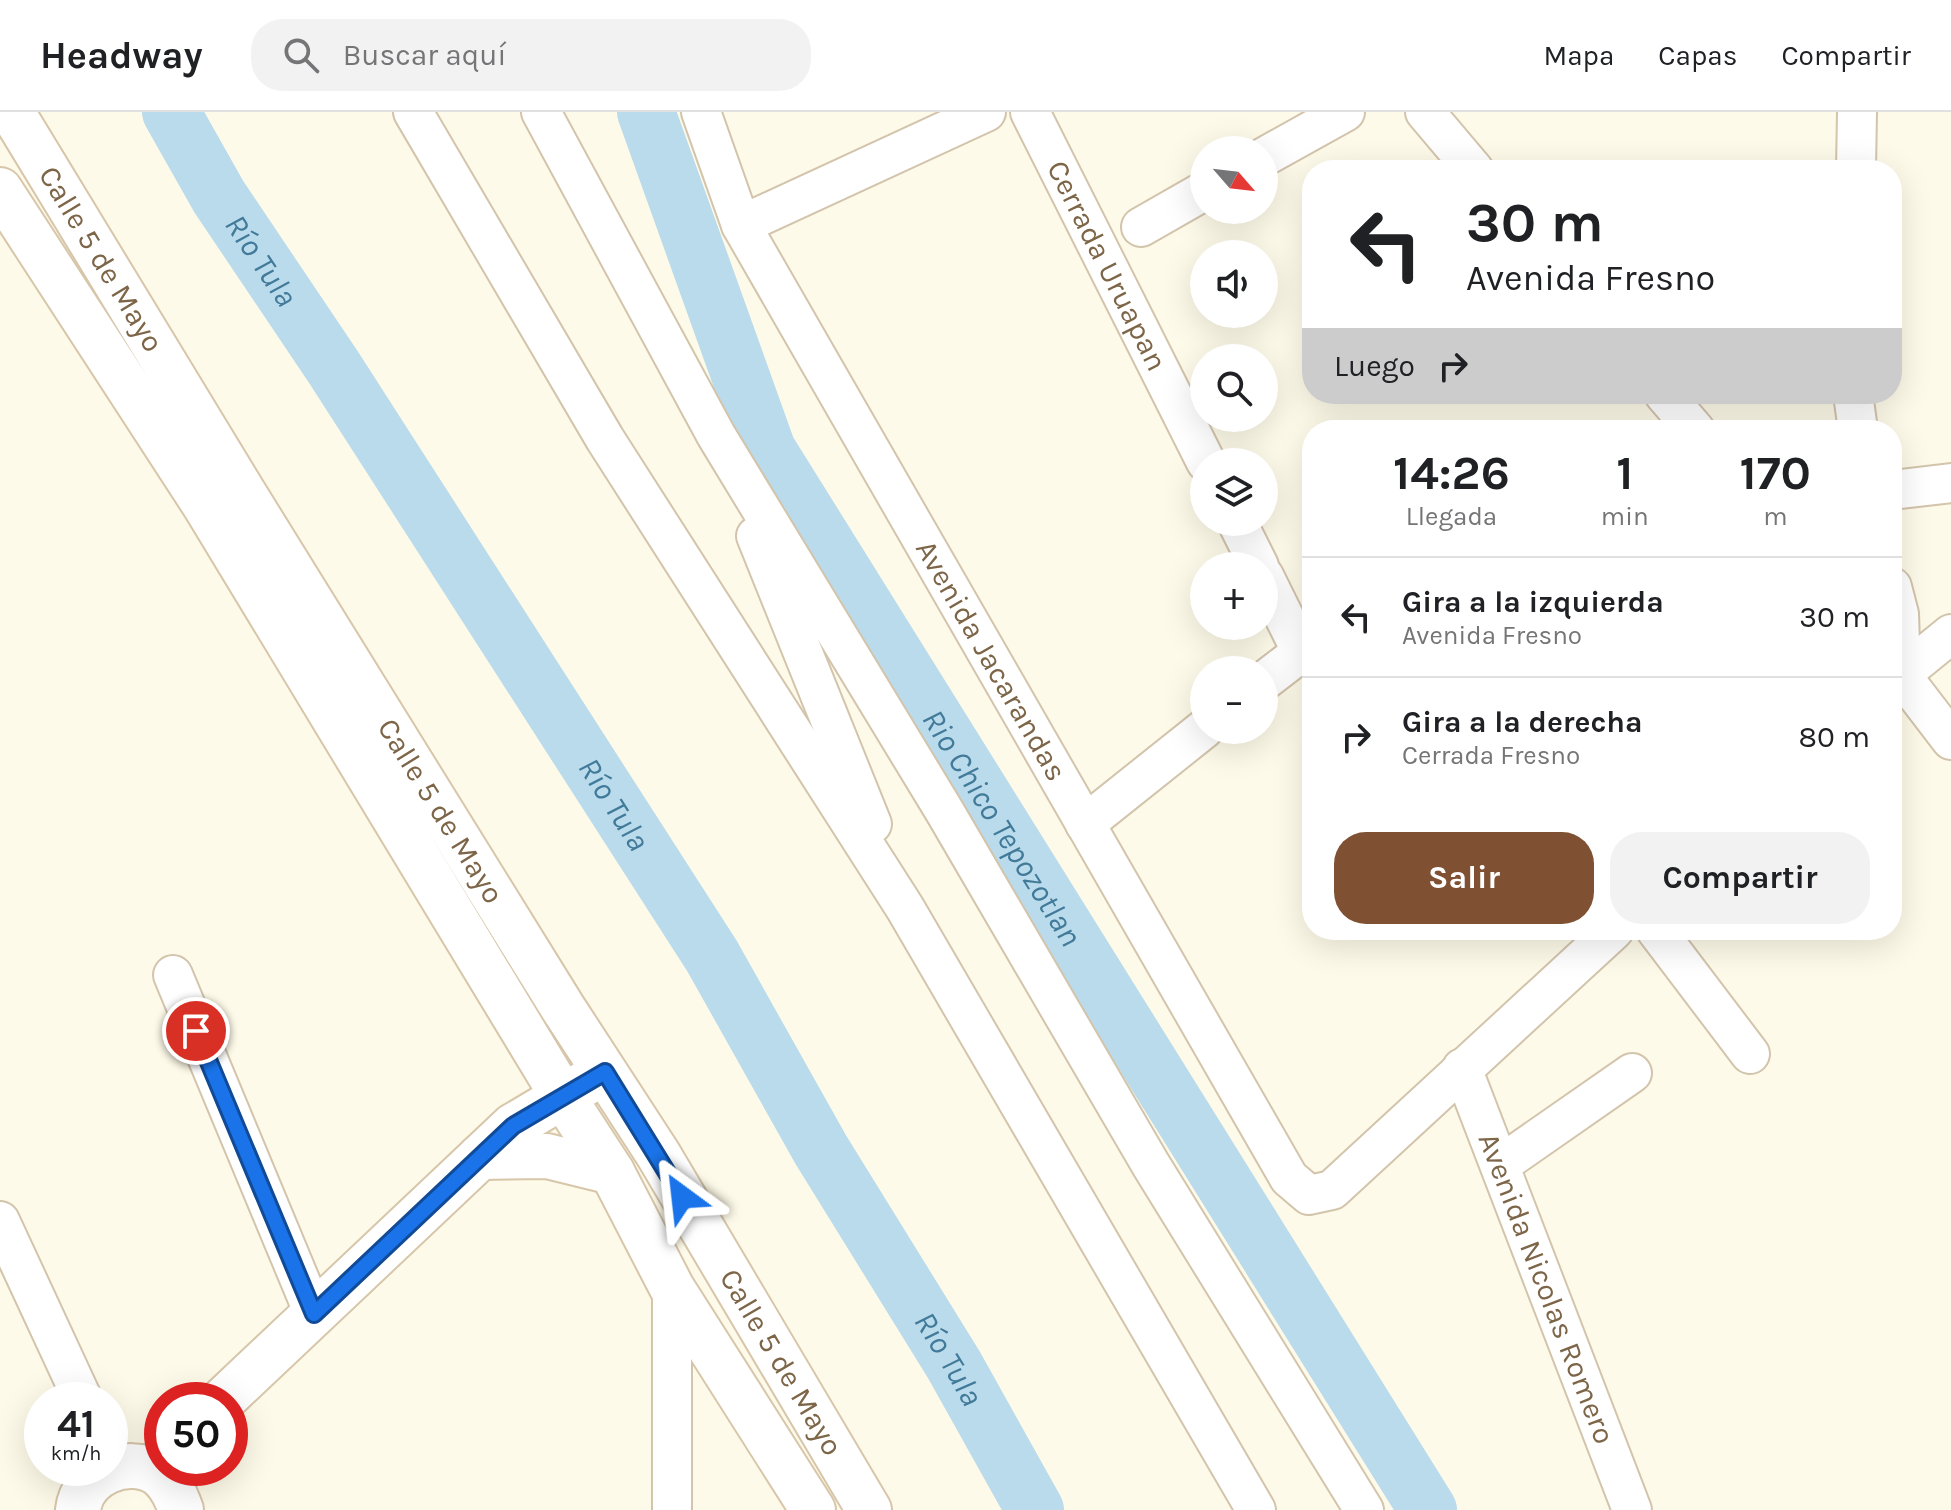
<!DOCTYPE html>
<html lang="es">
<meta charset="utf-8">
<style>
:root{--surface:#fff;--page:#f2f2f2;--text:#202124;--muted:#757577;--line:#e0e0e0;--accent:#7f5132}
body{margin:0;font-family:Karla,sans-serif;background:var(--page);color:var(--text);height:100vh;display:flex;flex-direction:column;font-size:30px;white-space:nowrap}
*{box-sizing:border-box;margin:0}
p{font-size:26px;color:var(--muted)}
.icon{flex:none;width:44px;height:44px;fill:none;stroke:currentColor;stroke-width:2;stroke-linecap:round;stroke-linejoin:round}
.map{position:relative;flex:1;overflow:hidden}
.drawer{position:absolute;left:1302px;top:308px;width:600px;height:520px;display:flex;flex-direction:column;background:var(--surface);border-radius:32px;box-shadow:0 8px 32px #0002}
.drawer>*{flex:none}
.hud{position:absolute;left:1302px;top:48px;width:600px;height:244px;border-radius:32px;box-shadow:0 8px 32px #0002;background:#fff;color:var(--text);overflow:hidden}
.needle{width:52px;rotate:118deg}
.buttons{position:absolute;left:1190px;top:24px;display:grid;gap:16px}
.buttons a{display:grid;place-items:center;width:88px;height:88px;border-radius:50%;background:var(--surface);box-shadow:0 8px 32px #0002;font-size:40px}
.speed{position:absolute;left:24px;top:1270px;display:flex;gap:16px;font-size:40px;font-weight:700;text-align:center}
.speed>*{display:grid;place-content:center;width:104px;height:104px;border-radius:50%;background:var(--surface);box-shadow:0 8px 32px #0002;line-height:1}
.speed small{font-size:20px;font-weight:400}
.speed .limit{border:12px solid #d22;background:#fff;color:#111}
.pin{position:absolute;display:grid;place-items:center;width:68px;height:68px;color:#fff;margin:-34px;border:4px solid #fff;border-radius:50%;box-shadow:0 2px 8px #0007}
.me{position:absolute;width:88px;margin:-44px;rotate:330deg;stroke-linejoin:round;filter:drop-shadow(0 0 6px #0008)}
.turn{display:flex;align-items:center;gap:28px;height:168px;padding:0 32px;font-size:36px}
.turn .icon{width:104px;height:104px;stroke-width:2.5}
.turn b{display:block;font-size:56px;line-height:68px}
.then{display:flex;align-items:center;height:76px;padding:0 32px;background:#0003;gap:16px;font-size:30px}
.eta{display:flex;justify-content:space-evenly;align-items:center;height:136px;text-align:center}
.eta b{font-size:48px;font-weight:700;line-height:56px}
.cta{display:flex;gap:16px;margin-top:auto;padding:16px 32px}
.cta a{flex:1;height:92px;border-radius:32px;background:var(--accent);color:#fff;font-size:32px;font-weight:700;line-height:92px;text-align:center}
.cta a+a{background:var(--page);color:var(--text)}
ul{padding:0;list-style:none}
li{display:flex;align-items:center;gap:24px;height:120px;padding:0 32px;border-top:2px solid var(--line)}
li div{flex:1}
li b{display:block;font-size:30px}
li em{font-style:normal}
header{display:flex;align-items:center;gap:48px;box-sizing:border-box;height:112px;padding:0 40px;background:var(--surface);border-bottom:2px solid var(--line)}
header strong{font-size:38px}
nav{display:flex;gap:44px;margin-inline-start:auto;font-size:28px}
.search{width:560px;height:72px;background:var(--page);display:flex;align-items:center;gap:20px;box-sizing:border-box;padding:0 28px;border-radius:32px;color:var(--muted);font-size:30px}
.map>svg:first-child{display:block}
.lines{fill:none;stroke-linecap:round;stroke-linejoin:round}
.river{stroke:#badbeb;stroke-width:58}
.street-casing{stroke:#d3c4ac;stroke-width:42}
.secondary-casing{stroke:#d7c6a9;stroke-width:48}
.street{stroke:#fff;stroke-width:38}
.secondary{stroke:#fff;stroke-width:44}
.route-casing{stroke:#114b97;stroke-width:20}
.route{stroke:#1a73e8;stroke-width:14}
.labels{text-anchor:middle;stroke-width:6;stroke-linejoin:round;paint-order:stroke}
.street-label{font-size:30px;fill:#7d6548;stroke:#fffcf1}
.water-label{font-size:32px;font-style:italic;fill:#427a9a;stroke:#fffcf1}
</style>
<header>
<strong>Headway</strong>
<div class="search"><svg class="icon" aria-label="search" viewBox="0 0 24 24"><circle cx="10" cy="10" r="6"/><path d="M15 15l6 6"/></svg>Buscar aquí</div>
<nav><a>Mapa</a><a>Capas</a><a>Compartir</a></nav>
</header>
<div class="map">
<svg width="1951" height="1398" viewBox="0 0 1951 1398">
<rect width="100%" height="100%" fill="#fefae9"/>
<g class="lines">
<g class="river">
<path id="s1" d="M171,0L219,85L334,256L712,844L821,1038L954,1253L1035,1398"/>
<path id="s2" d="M646,0L767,338L1428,1398"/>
</g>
<defs>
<g id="street">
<path d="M413,0L605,327L905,796L1256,1398"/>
<path d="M541,0L716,323L945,700L1151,1053L1364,1398"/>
<path id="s3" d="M701,0L741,113L1289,1066L1309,1083L1332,1078L1614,818"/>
<path id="s4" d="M1030,0L1206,350"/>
<path d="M1425,0L1474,58"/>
<path d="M1264,45L1345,0"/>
<path d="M1856,58L1857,0"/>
<path d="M741,113L986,0"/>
<path d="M1141,115L1204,79"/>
<path d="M1664,282L1695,318"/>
<path d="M1853,282L1858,318"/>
<path d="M1892,378L1951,371"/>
<path d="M1237,410L1259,454"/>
<path d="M756,424L872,712"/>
<path d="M1264,464L1301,539"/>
<path d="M1892,475L1899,502L1901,562"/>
<path d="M1892,551L1951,628"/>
<path d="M1264,569L1312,532"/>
<path d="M1892,570L1951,522"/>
<path d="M1085,712L1204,617"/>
<path d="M1656,818L1750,942"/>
<path d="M173,863L314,1202"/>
<path id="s5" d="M1462,956L1632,1398"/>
<path d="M1500,1053L1632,961"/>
<path d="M0,1109L83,1288"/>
<path d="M672,1176V1398"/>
</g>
<g id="secondary">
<path id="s6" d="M12,0L243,380L563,896L658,1042L869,1398"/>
<path d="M0,78L206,395L562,983L612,1060L672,1176L813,1398"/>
<path d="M480,1045L547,1044L612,1060"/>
<path d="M223,1288L513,1014L589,969"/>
<path d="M78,1398C82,1362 127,1343 157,1361C170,1370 176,1384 181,1398"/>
</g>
</defs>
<use href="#street" class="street-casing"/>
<use href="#secondary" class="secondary-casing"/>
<use href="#street" class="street"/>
<use href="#secondary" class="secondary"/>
</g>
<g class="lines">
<defs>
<path id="route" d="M196,919L314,1202L513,1014L605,960L682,1085"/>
</defs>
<use href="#route" class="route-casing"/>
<use href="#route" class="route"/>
</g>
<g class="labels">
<g class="street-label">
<text dy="10" stroke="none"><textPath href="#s6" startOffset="172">Calle 5 de Mayo</textPath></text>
<text dy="10" stroke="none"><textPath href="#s4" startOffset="172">Cerrada Uruapan</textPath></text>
<text dy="10" stroke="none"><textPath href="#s3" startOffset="622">Avenida Jacarandas</textPath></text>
<text dy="10" stroke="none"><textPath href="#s6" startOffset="820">Calle 5 de Mayo</textPath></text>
<text dy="10" stroke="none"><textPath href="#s5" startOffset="236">Avenida Nicolas Romero</textPath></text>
<text dy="10" stroke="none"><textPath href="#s6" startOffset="1468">Calle 5 de Mayo</textPath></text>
</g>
<g class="water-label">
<text dy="11" stroke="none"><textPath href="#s1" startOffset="174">Río Tula</textPath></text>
<text dy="11" stroke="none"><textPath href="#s1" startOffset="822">Río Tula</textPath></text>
<text dy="11" stroke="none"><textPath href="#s2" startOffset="804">Rio Chico Tepozotlan</textPath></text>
<text dy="11" stroke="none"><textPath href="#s1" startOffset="1470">Río Tula</textPath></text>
</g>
</g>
</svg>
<div class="buttons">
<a><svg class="needle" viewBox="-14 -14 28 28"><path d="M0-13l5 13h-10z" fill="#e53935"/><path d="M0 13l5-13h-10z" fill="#757577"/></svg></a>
<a><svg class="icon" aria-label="sound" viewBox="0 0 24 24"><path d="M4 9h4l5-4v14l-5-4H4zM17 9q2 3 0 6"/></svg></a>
<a><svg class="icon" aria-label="search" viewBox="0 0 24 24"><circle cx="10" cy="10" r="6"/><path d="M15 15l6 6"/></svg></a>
<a><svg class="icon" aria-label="layers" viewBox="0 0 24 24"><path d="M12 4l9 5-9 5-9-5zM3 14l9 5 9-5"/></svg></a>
<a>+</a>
<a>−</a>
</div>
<div class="speed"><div>41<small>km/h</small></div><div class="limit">50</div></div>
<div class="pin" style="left:196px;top:919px;background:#d93025"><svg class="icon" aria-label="arrive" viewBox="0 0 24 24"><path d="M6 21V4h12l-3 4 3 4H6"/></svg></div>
<svg class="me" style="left:682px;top:1085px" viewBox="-20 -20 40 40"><path d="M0-17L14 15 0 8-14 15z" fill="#1a73e8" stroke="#fff" stroke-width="4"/></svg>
<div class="hud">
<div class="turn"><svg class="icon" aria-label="left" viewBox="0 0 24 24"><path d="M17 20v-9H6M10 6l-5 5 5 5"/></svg><div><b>30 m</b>Avenida Fresno</div></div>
<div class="then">Luego<svg class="icon" aria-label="right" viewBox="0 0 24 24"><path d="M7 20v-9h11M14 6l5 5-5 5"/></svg></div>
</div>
<section class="drawer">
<div class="eta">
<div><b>14:26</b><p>Llegada</p></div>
<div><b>1</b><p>min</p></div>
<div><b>170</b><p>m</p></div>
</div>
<ul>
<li><svg class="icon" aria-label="left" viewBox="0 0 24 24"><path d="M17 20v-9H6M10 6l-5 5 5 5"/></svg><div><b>Gira a la izquierda</b><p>Avenida Fresno</p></div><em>30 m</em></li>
<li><svg class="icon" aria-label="right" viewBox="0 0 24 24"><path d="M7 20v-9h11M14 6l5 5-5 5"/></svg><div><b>Gira a la derecha</b><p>Cerrada Fresno</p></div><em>80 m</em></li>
</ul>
<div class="cta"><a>Salir</a><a>Compartir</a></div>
</section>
</div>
